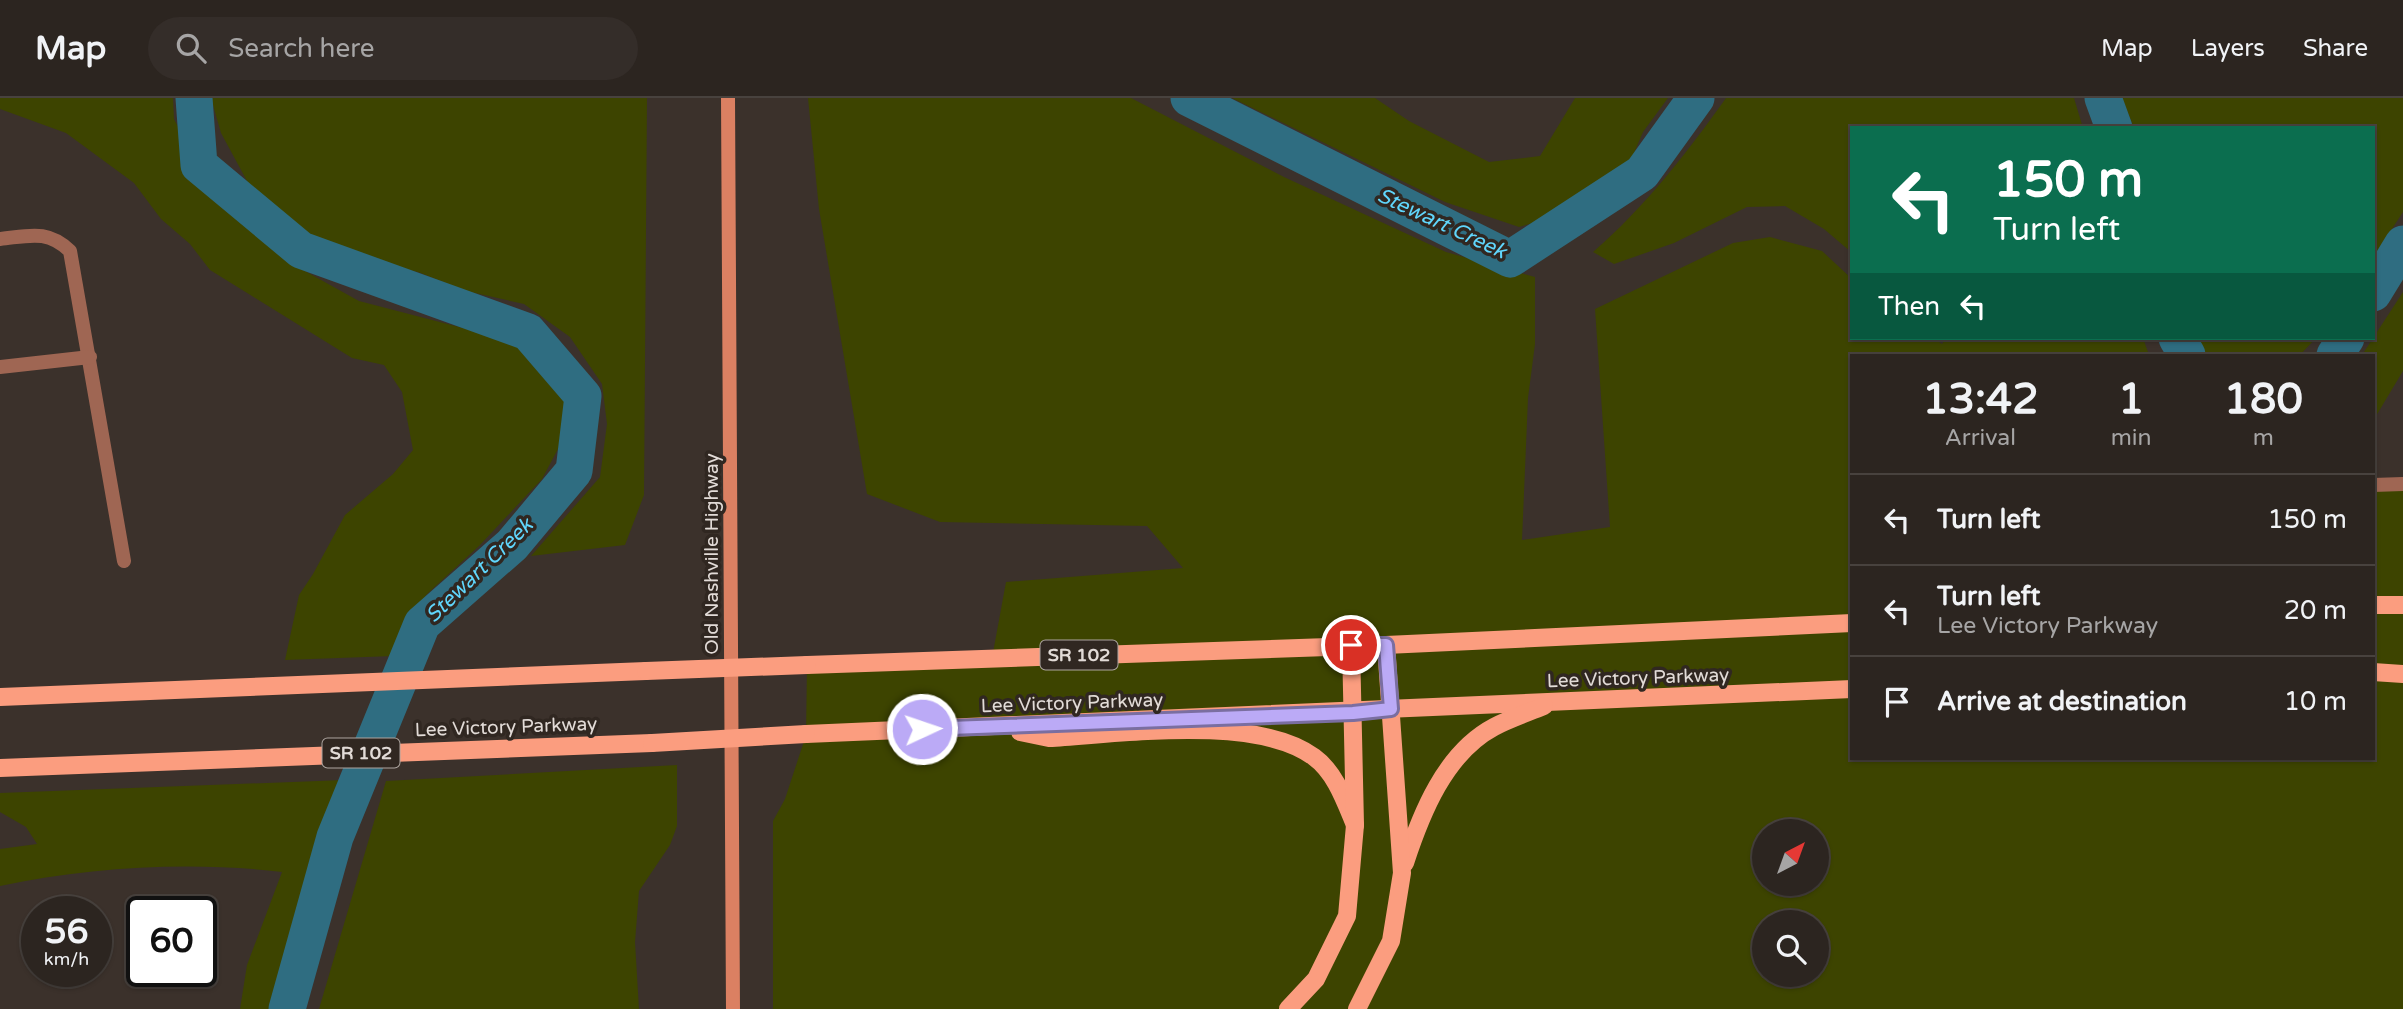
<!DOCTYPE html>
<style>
:root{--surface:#2c2520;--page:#342d29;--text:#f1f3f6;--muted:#a6a5a5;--line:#48423e}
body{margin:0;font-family:"Varela Round",sans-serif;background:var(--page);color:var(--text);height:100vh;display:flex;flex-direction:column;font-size:26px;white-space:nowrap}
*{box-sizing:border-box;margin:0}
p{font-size:23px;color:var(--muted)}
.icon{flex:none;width:38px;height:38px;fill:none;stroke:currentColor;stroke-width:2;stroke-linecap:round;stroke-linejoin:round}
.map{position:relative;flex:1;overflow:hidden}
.sheet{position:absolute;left:1850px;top:256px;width:525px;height:406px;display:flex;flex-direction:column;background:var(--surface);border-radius:0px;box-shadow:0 2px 5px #0004,0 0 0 2px var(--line)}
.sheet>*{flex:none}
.guide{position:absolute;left:1850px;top:28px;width:525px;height:214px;border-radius:0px;box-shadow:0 2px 5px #0004,0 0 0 2px var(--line);background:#0b6e4f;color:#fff;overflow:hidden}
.needle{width:46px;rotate:41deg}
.buttons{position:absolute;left:1752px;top:721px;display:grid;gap:14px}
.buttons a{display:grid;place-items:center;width:77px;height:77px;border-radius:50%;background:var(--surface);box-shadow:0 2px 5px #0004,0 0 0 2px var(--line);font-size:35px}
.speed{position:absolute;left:21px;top:798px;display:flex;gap:14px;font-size:35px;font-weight:700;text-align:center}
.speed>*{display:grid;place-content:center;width:91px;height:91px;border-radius:50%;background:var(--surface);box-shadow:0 2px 5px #0004,0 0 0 2px var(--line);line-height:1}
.speed small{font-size:18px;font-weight:400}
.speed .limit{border:4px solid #111;border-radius:10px;background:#fff;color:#111}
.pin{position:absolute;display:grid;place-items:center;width:60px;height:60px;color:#fff;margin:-30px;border:4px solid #fff;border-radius:50%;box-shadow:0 2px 7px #0007}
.me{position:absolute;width:77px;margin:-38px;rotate:87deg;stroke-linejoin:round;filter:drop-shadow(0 0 5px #0008)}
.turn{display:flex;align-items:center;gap:24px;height:147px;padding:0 28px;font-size:32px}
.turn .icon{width:91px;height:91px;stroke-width:2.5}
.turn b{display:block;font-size:49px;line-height:60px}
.then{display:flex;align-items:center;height:66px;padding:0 28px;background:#0003;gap:14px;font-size:26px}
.eta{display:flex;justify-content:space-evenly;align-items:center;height:119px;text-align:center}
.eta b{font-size:42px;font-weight:700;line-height:49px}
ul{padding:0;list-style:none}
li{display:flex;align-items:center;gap:21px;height:91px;padding:0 28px;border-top:2px solid var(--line)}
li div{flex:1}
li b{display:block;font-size:26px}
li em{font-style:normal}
header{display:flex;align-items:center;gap:42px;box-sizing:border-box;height:98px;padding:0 35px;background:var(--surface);border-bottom:2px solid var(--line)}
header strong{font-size:33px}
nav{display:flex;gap:38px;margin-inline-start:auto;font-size:24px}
.search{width:490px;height:63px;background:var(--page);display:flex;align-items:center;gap:18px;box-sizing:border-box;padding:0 24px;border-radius:38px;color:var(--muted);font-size:26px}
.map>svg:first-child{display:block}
.green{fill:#3d4400;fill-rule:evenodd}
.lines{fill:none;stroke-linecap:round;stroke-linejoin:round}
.river{stroke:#2f6d81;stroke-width:37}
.street{stroke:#9f6653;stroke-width:14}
.secondary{stroke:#db8062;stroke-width:14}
.primary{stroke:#fb9d7f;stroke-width:18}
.primary-bridge{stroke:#fb9d7f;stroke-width:18}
.route-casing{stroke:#7a6ea0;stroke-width:18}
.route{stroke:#bbaaf6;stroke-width:12}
.labels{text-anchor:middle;stroke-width:7;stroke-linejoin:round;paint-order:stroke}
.shield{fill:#302721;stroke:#ada5a0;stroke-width:2}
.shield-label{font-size:18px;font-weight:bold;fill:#e2dbd7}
.street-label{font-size:19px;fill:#e2dbd7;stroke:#302721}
.water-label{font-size:21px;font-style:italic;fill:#60d6fc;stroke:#302721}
</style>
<header>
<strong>Map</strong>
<div class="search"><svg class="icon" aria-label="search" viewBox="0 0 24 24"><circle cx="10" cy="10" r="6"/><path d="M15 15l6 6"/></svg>Search here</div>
<nav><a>Map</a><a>Layers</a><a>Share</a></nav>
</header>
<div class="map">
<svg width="2403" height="911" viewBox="0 0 2403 911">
<rect width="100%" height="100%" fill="#3b312b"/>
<g class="green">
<path d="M0,0H173L174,21L211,92L285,162L359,203L521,245L565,292L567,334L542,381L479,448L426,497L393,558L285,562L299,497L313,476L345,417L393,376L413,352L402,294L384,267L352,260L210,172L190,146L161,121L134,85L66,35L0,11Z"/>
<path d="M211,0H647L644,397L625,447L531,458L600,379L607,326L602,286L570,239L524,206L466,193L418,174L351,160L298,136L254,96L221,35Z"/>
<path d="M808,0H1131L1284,79L1446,154L1535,179V246L1528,300L1522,442L1610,429L1595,211L1733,145L1770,139L1822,153L1851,180L1852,240H1933L1942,246L1946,240H2143L2149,257H1852V660H2373V387L2403,386V911H773V723L785,701L806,637L807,567L992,560L1006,484L1183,470L1147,428L940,424L867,396L819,111ZM1764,733H1816V786H1764ZM1764,824H1816V877H1764Z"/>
<path d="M1232,0H1375L1409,23L1489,64L1540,58L1575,0H1668L1643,34L1628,69L1564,116L1519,129L1445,104Z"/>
<path d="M1726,0H2074L2083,30H1852L1851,154L1824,131L1785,108L1747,109L1674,145L1614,166L1593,154C1645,109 1686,56 1726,0Z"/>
<path d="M2122,0H2403V114L2373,160V30H2134Z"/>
<path d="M2403,194V273L2373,323V257H2362Z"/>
<path d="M2193,240H2316L2300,257H2208Z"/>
<path d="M677,667V728L670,747L639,793L635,844L639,911H319L386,683Z"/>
<path d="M344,682L280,874L272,911H240L247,867L282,774C190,763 91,769 0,788V751L37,746L26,729L0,714V695Z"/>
</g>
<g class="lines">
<g class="river">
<path d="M194,0L199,67L301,152L528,234L583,298L574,373L512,447L422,526L335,739L287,911"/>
<path d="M1189,0L1510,161L1642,75L1696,0"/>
<path d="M2103,0L2114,30"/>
<path d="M2373,195L2403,146"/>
<path d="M2177,240L2187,257"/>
<path d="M2335,257L2346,240"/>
</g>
<g class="street">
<path d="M0,141C29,138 47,131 70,153L124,463"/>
<path d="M0,269L90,259"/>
<path d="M2373,387L2403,386"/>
</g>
<path class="secondary" d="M728,0L733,911"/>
<g class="primary">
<path d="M2373,507H2403"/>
<path d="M807,567L1386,547L1852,525"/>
<path d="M2373,574L2403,576"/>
<path d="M0,599L646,573"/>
<path d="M1020,634L1049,640C1120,636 1256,616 1314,659C1335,674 1345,703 1355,727"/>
<path d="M806,636L1852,591"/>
<path d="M0,670L652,645"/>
<path d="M1405,765C1421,716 1445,655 1494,629C1509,621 1527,615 1544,608"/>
<path d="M1288,911L1316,881L1347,818L1355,727L1351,547"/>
<path d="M1357,911L1391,843L1402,775L1386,547"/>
</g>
<g class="primary-bridge">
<path d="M646,573L807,567"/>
<path d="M652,645L806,636"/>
</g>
</g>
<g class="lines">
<defs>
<path id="route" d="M922,631L1353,615L1391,611L1386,547H1351"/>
</defs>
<use href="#route" class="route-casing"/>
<use href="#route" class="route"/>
</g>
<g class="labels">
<g class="shield">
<rect x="1040.5" y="542.5" width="77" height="29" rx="5"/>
<rect x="322.5" y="640.5" width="77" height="29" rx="5"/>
</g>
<g class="shield-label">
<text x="1079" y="563">SR 102</text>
<text x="361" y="661">SR 102</text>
</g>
<g class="street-label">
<text transform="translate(711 456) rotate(-90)" y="7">Old Nashville Highway</text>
<text transform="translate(1638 579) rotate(-2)" y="7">Lee Victory Parkway</text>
<text transform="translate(1072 604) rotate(-2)" y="7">Lee Victory Parkway</text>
<text transform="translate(506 628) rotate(-2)" y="7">Lee Victory Parkway</text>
</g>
<g class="water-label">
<text transform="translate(1442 125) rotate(25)" y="7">Stewart Creek</text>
<text transform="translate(479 472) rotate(-44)" y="7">Stewart Creek</text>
</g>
</g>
</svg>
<div class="buttons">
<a><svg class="needle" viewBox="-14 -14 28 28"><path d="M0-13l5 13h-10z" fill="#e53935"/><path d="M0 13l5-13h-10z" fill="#a6a5a5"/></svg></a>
<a><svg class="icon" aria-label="search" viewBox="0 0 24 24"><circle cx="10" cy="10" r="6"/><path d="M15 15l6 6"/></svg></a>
</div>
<div class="speed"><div>56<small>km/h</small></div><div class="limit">60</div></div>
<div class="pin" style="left:1351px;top:547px;background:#d93025"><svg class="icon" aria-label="arrive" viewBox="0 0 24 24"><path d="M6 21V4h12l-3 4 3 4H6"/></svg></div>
<svg class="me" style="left:922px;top:631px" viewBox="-20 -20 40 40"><circle r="17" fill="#bbaaf6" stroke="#fff" stroke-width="3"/><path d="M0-11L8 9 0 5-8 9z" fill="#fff"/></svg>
<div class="guide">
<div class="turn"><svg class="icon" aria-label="left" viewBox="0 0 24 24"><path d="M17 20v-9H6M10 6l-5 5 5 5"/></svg><div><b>150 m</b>Turn left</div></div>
<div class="then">Then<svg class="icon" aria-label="left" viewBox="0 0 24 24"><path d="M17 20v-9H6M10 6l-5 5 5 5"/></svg></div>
</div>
<section class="sheet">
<div class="eta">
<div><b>13:42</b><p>Arrival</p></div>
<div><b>1</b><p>min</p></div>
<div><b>180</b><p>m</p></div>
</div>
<ul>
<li><svg class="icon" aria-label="left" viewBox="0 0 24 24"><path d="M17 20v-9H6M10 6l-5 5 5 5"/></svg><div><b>Turn left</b></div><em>150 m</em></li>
<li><svg class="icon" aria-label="left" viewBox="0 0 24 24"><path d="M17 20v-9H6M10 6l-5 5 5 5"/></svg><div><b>Turn left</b><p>Lee Victory Parkway</p></div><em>20 m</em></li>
<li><svg class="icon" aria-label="arrive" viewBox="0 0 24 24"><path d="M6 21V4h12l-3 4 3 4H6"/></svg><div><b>Arrive at destination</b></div><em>10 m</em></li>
</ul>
</section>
</div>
